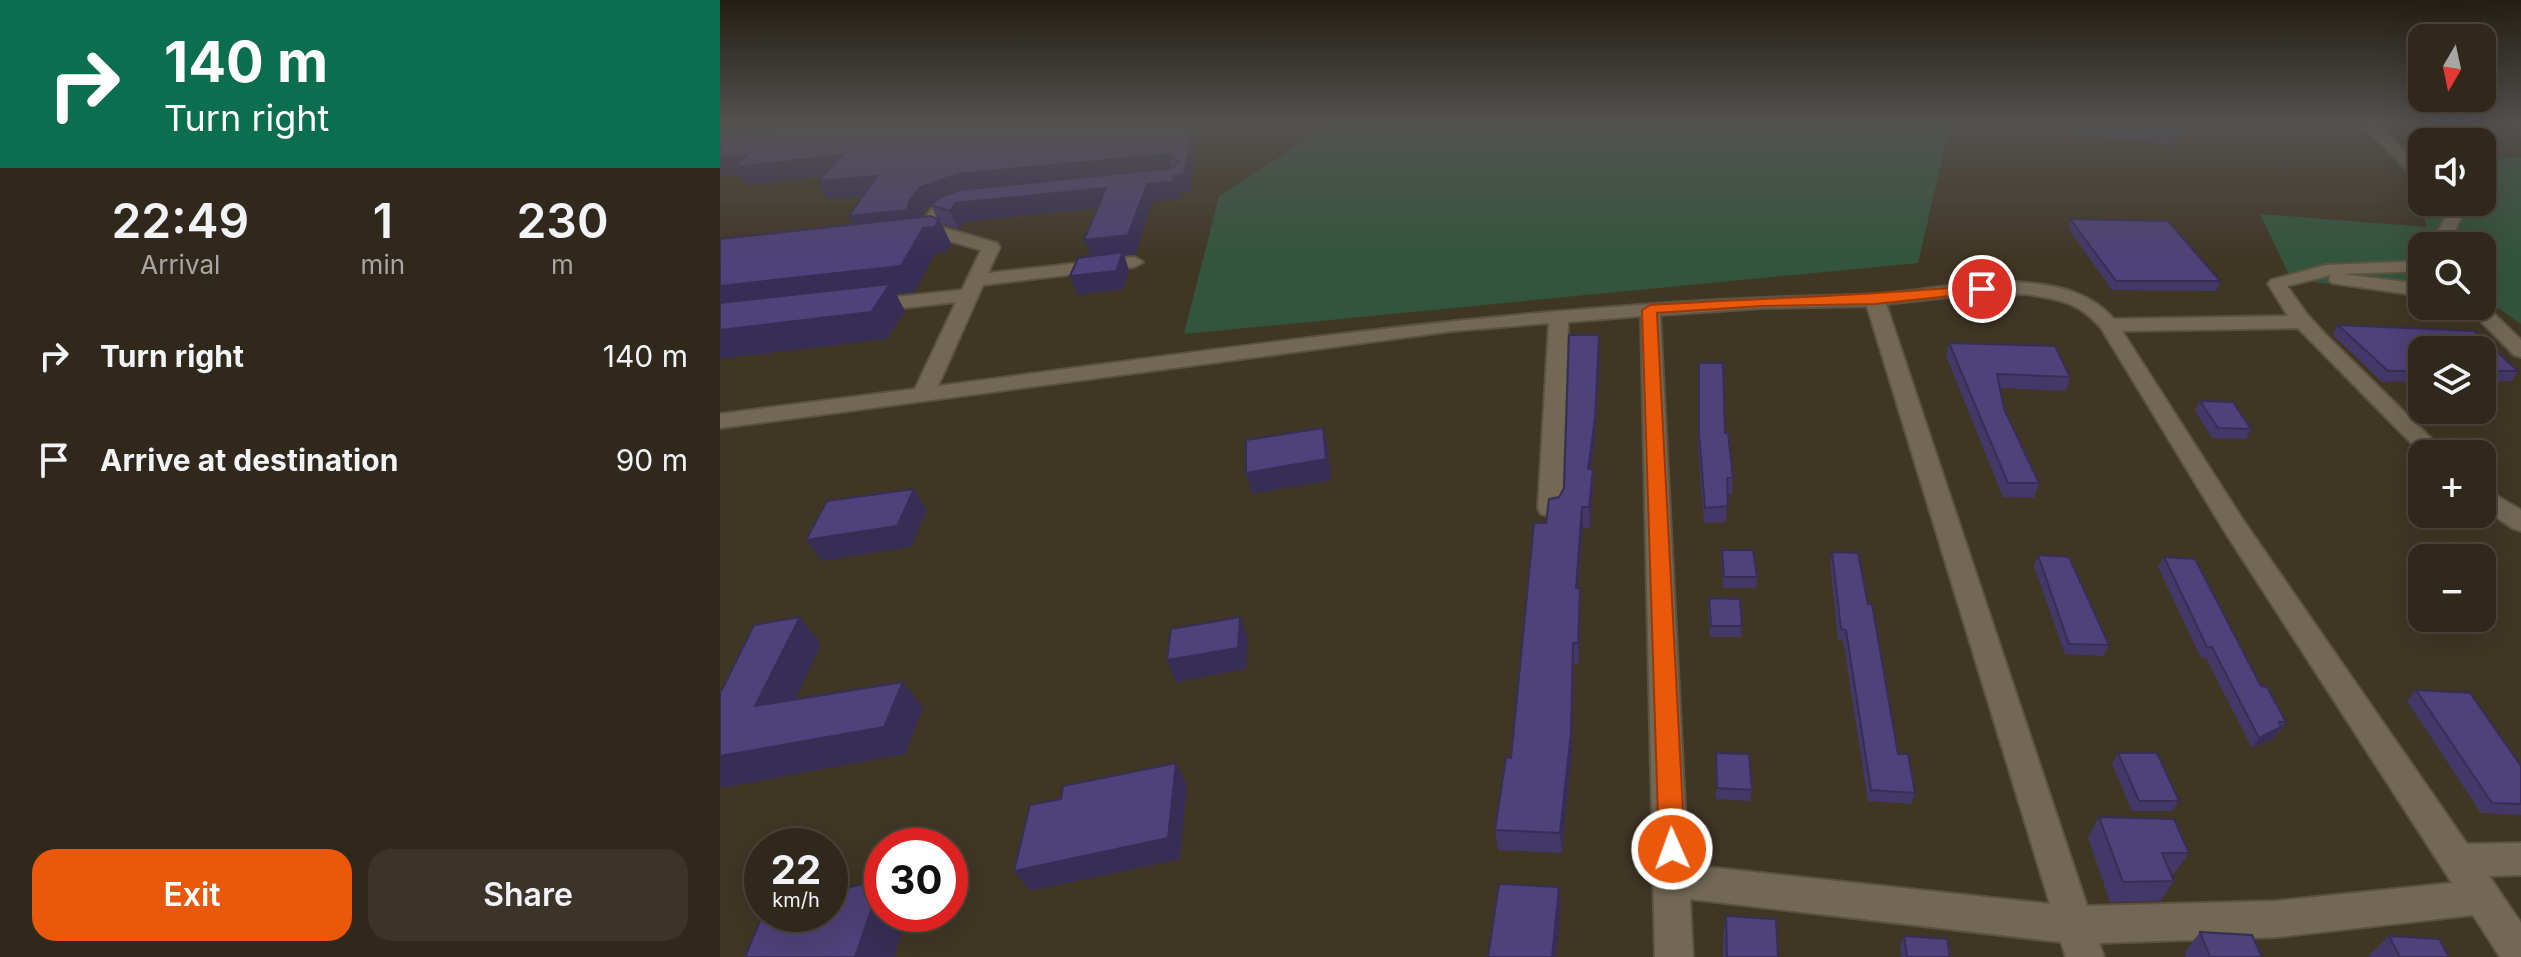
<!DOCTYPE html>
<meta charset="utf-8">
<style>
:root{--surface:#30281b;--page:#3c3428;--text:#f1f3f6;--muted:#a8a6a3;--line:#4b443a;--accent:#ea580c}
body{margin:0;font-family:Inter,sans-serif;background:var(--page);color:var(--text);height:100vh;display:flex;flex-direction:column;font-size:30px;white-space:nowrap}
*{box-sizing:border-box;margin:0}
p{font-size:26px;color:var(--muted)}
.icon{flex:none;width:44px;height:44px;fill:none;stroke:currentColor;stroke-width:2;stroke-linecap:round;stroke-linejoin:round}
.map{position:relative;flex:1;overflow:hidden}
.drawer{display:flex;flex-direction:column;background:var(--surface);width:720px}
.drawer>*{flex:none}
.banner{background:#0b6e4f;color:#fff;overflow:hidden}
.needle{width:52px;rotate:189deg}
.controls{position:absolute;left:1688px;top:24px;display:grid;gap:16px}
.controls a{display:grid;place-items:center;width:88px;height:88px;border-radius:16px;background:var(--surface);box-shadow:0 8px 32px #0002,0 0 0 2px var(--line);font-size:40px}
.speed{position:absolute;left:24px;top:828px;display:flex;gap:16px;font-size:40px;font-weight:700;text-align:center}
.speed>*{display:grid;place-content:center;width:104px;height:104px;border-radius:50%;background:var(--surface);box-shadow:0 8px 32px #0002,0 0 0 2px var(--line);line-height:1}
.speed small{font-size:20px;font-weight:400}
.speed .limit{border:12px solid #d22;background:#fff;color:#111}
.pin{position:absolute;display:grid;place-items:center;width:68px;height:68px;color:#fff;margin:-34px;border:4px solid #fff;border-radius:50%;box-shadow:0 2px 8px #0007}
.me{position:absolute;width:88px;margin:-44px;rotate:358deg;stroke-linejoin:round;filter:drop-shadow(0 0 6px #0008)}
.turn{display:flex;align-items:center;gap:28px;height:168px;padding:0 32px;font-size:36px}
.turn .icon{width:104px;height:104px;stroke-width:2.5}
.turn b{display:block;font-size:56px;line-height:68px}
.eta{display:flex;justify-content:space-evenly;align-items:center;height:136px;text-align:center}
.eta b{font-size:48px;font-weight:600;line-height:56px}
.cta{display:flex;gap:16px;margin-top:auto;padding:16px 32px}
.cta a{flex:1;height:92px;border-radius:24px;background:var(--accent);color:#fff;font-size:32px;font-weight:600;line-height:92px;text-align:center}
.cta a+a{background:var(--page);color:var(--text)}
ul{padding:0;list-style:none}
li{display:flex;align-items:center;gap:24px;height:104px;padding:0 32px}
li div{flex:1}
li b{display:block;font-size:30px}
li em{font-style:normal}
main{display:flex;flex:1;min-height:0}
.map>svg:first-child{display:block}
.green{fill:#33553d}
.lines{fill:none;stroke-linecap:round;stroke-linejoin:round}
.minor-casing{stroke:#5a5342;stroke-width:4}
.minor{fill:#726854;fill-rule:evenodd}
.wall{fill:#443868;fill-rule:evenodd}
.shaded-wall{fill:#372e55}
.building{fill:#4f4179;stroke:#372e55;stroke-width:2}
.route{fill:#ea580c;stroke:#983908;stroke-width:2}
</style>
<main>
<section class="drawer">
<div class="banner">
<div class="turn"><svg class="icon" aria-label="right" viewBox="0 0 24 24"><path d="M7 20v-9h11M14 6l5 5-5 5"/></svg><div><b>140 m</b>Turn right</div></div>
</div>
<div class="eta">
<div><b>22:49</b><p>Arrival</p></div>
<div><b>1</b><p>min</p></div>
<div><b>230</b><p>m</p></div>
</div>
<ul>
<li><svg class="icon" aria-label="right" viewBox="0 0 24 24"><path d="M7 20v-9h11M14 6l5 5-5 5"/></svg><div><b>Turn right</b></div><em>140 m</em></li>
<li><svg class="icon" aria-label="arrive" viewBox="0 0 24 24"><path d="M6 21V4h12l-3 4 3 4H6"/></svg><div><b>Arrive at destination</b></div><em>90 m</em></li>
</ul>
<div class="cta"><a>Exit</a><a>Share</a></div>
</section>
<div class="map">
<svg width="1801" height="957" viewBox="0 0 1801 957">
<rect width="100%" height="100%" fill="#403624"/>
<g class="green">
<path d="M609,125H1230L1198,263L464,334L499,196Z"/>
<path d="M1801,157V324L1777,307L1762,304V246H1702V296L1571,279L1540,214L1707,227L1686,163L1702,162V202H1762V159Z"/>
</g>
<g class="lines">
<defs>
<g id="minor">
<path d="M1643,125H1658L1702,169V183L1697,181Z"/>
<path d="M244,196L250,198V204L226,212L214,225L277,243L280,247L268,273L414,257L423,262L414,267L263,285L218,386C524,346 830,300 1139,295C1195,294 1252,277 1308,283C1342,286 1372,294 1394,319L1568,316L1548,284L1551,280L1606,265L1702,261V271L1622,274L1702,284V296L1618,284L1612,283L1609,279L1611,275L1567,286L1586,313L1608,337L1727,454H1702L1578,328L1402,331L1523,520L1747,844L1801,843V875L1769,876L1801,923V957H1780L1753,915L1557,937L1379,943L1384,957H1346L1341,942L970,899L973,957H935L921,316L848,322L842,508L839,514L830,516L821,514L818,508L829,323L733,331L0,428V414L195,389L236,302L148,312L139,306L148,300L242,290L261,250L199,232L197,228L215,205ZM1307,294C1340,300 1358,301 1381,328L1505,532L1732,883L1557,901L1367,906L1166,304L1239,296ZM1147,306L1330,904L968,865L940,315L1042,308Z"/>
<path d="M1717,202H1733L1741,218L1732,237L1740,246H1721L1714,238L1725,218Z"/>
<path d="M1762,302L1801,340V357L1794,355L1746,306H1762Z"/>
<path d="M1762,487L1801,510V531L1792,528L1762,507Z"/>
</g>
</defs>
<use href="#minor" class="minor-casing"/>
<use href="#minor" class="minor"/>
</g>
<g class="wall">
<path d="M0,125H474V167L470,192L459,193L458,199L432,202L415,254L404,255L409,271L403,289L357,295L371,256L378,208L243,222L239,229L222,224L231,244L227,252L215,253L194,292L176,294L185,311L166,339L134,225L129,216L144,196L107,199L103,176L27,185L20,174ZM212,204L211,205L217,218L199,217L209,205Z"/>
<path d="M1355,125H1463L1458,138H1455L1452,145L1356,134Z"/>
<path d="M1350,219L1500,281L1496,291L1392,290L1348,228Z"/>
<path d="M1618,325L1754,331L1798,371L1791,381H1762V350H1702V381L1662,382L1613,335Z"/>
<path d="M879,335L880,354L875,439L871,469L873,489L870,528L863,527L858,588L860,609L859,664H854L852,752L842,853L778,850L775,830L791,758L826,523L844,488Z"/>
<path d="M1229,343L1350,377L1346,391L1280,388L1284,409L1319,483L1314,498L1283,497L1226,356Z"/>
<path d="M979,363L1013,478L1012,494H1007L1006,522L984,523L978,448Z"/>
<path d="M1480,401L1531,429L1526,439L1492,438L1475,411Z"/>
<path d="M1002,550L1037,577L1036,588H1003L1001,561Z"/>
<path d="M1112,552L1178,754L1195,793L1191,804L1148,801L1123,640H1118L1110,563Z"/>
<path d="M1318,555L1389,645L1383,656L1345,654L1314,566Z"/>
<path d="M1444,557L1541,686L1566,722L1554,738L1532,748L1486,658H1481L1438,567Z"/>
<path d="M989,598L1022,626L1021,637H990L988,609Z"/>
<path d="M1696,690L1801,766V815L1761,813L1687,701Z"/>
<path d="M996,753L1032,790L1030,801L996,799L995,764Z"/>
<path d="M1398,753L1459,801L1452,811H1412L1392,764Z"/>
<path d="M1379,817L1469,853L1454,874H1451L1454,881L1440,901L1390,902L1368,837Z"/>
<path d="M1006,916L1058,957H1003V936Z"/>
<path d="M1480,932L1542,957H1466L1465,952Z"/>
<path d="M1184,936L1230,957H1181L1180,946Z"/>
<path d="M1669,936L1729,957H1649L1648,956Z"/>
</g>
<g class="shaded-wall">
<path d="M0,125H114L0,138Z"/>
<path d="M469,125H474V167L470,192L459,193L458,199L432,202L415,254L404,255L409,271L403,289L357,295L350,276L372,259L364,240L427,184L454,176Z"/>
<path d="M448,154L453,171L246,192L209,205L198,219L139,235L129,216L189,201L200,187L238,174Z"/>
<path d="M26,155H122L131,172L27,185L20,174L0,176V158Z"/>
<path d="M157,176L166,194L107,199L98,181Z"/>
<path d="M386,188L392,206L243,222L239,229L230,211L235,203Z"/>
<path d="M219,219L231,244L227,252L215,253L194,292L176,294L185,311L166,339L0,359V286L203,228Z"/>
<path d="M879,335L880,354L875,439L868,489V469Z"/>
<path d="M603,428L608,448L611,480L532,494L526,473Z"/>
<path d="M873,469V489L870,528L869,507Z"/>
<path d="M194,489L207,510L191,547L102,561L86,540Z"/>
<path d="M862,507L863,527L856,609V588Z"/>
<path d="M860,588V609L859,664L858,643Z"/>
<path d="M80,617L101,644L60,732L35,706Z"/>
<path d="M520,617L528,638L526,669L456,682L447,660Z"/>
<path d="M853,643L854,664L852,752L842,853L840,833Z"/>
<path d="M183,682L203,708L185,754L0,788V756Z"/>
<path d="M1561,727L1554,738L1532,748L1539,738Z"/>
<path d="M456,763L467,784L460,859L310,891L294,871Z"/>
<path d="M161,881L162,882V914H188L174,957H135Z"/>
<path d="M839,887L841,907L836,957H832Z"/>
</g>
<g class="building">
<path d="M86,125H469V150L464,174L454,176L453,182L427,184L408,235L364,240L386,188L235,203L230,211L211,205L220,197L240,190L453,168L459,161L448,154L238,174L200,187L189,201L187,210L129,216L157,176L98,181L122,155L16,167L26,155L0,158V134Z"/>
<path d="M1405,125H1455L1457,131Z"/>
<path d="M210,216L219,219L215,227L203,228L181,266L0,286V239Z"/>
<path d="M1350,219L1448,221L1500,281H1396Z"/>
<path d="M403,252L396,271L350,276L358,258Z"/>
<path d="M170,284L151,312L0,330V303Z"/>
<path d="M1618,325L1754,331L1798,371H1762V350H1702V371H1668Z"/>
<path d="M849,335H879L875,419L868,469H873L869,507H862L856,588H860L858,643H853L851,732L840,833L775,830L786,757L791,758L814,523H826L829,499L839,497L844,488Z"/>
<path d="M1229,343L1335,346L1350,377L1277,374L1284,409L1319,483H1288Z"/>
<path d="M979,363H1003L1005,433H1008L1013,478H1007L1008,506L985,508L979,433Z"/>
<path d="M1480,401L1513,402L1531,429L1498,428Z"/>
<path d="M603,428L606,459L526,473V440Z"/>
<path d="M194,489L177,526L86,540L107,501Z"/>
<path d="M1002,550H1033L1037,577H1004Z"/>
<path d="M1112,552L1138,553L1148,604H1152L1178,754H1188L1195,793L1151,790L1126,630L1121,629Z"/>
<path d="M1318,555L1349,557L1389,645L1349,644Z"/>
<path d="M1444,557L1475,559L1541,686L1547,687L1566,722H1559L1561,727L1539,738L1492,647H1487Z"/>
<path d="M989,598L1020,599L1022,626H991Z"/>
<path d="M80,617L35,706L183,682L164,727L0,756V690H2L34,625Z"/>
<path d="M520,617L518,648L447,660L451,629Z"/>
<path d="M1696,690L1750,693L1801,766V804L1772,803Z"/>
<path d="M996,753L1029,754L1032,790L997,788Z"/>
<path d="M1398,753H1437L1459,801H1419Z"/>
<path d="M456,763L448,838L294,871L310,805L341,799L343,786Z"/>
<path d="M1379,817L1454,819L1469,853H1442L1454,881L1403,882Z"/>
<path d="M161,881L135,957H25L43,914H110V891Z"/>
<path d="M779,884L839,887L832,957H768Z"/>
<path d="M1006,916L1056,919L1058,957H1007Z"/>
<path d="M1480,932L1532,935L1542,957H1490Z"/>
<path d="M1184,936L1227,939L1230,957H1187Z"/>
<path d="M1669,936L1719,939L1729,957H1680Z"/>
</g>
<linearGradient id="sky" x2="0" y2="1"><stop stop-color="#231e14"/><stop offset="0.48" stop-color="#535250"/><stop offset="1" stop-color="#535250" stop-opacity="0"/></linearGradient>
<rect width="1801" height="259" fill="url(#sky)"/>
<path class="route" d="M1262,285L1269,289L1267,292L1155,304L1042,306L937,313L965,849L961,857L952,861L942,857L939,849L922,310L930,305C1041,298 1151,296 1262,285Z"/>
</svg>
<div class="controls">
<a><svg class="needle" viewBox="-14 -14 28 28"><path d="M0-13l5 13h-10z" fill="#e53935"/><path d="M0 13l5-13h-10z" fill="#a8a6a3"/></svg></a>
<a><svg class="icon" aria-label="sound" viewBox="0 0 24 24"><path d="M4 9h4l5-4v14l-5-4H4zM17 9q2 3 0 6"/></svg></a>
<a><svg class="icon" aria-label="search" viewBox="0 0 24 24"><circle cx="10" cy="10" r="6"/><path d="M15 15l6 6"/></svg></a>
<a><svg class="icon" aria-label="layers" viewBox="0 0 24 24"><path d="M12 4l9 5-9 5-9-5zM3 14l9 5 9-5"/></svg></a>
<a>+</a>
<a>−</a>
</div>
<div class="speed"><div>22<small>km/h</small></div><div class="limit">30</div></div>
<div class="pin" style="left:1262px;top:289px;background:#d93025"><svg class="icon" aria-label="arrive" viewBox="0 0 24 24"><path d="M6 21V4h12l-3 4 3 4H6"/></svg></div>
<svg class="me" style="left:952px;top:849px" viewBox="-20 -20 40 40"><circle r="17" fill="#ea580c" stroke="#fff" stroke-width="3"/><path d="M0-11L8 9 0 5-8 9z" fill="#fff"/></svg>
</div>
</main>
